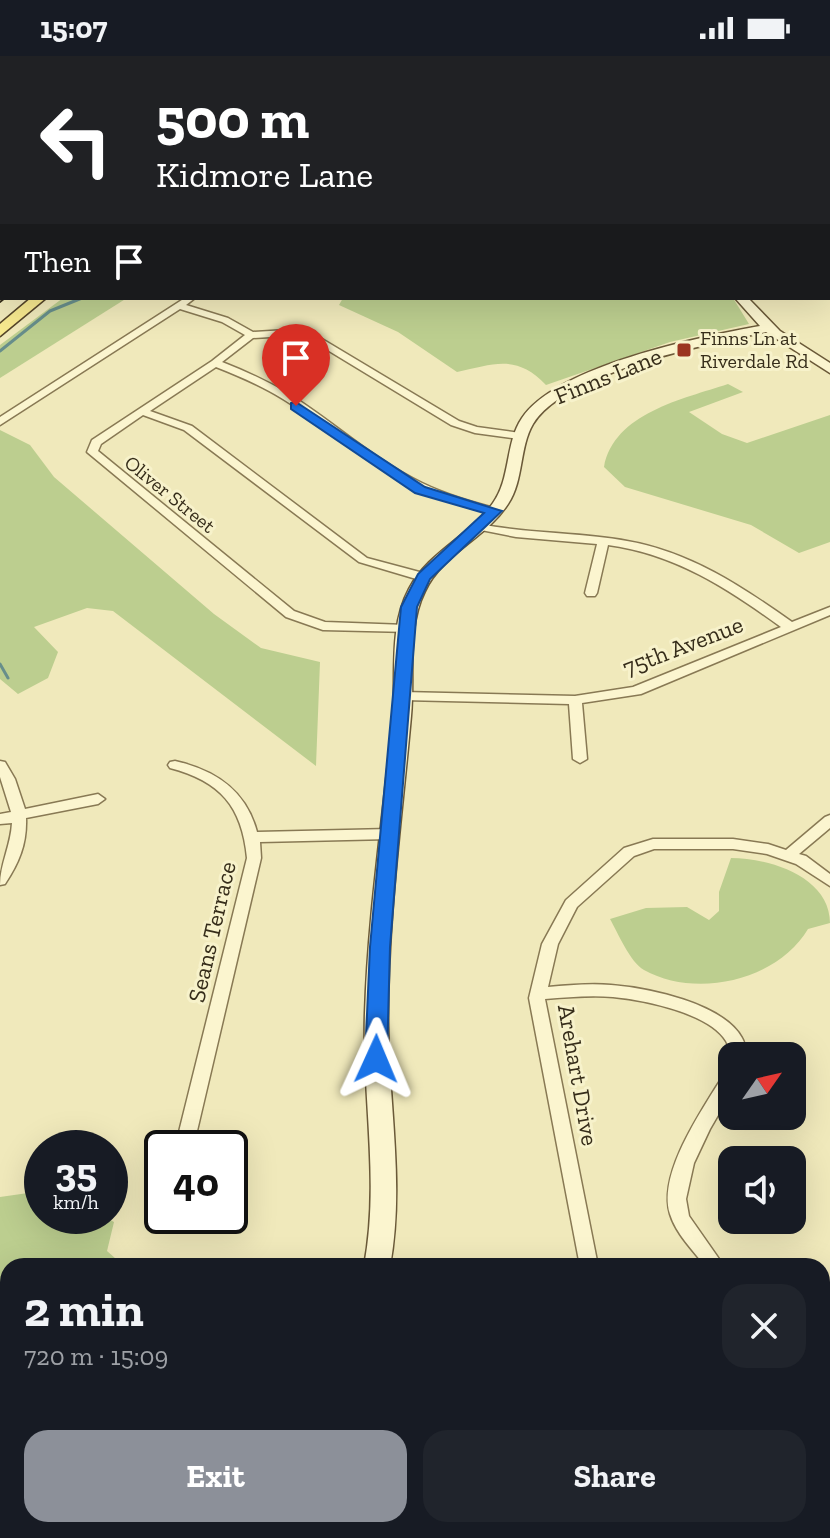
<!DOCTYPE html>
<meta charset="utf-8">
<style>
:root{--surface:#171b24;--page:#20242c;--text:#f1f3f6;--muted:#9ea1a6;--accent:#8c9099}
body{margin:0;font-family:"Zilla Slab",serif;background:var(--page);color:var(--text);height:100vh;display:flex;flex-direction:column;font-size:30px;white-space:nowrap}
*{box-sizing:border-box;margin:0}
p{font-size:26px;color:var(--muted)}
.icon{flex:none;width:44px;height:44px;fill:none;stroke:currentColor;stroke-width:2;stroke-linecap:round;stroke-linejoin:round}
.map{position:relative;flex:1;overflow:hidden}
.details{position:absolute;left:0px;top:1202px;width:830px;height:280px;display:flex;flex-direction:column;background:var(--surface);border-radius:24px 24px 0 0;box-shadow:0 8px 32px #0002}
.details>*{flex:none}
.top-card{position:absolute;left:0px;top:0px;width:830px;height:244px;box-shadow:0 8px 32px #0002;background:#202124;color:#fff;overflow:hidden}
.needle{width:52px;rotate:56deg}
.buttons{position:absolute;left:718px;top:986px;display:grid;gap:16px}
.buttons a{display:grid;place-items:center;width:88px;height:88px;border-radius:16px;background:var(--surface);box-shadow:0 8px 32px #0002;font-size:40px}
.speed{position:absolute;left:24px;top:1074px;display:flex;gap:16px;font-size:40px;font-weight:700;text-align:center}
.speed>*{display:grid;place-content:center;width:104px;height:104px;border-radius:50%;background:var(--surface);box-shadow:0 8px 32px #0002;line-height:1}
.speed small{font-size:20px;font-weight:400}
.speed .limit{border:4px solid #111;border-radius:12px;background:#fff;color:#111}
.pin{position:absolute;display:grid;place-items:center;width:68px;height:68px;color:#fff;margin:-82px -34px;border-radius:50% 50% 50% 0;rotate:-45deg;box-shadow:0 0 8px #0007}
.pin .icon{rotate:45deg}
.me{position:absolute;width:88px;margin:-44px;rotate:1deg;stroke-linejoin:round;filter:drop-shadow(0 0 6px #0008)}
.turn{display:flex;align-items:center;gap:28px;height:168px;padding:0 24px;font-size:36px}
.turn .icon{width:104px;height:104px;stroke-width:2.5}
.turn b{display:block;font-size:56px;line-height:68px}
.then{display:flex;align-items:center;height:76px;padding:0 24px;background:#0003;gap:16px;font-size:30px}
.round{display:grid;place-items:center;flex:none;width:84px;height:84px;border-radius:24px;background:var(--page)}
.head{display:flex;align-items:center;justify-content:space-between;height:136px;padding:0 24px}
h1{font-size:48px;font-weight:700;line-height:60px}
.cta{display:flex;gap:16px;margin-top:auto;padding:16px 24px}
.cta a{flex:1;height:92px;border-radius:24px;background:var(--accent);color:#fff;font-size:32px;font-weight:700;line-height:92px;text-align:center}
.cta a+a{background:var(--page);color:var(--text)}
.status{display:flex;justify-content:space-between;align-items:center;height:56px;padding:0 40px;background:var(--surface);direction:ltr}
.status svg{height:22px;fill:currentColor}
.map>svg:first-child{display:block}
.green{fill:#bcce8f}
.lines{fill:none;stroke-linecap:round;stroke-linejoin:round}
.stream-far1{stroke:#678e8b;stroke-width:2}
.stream{stroke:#678e8b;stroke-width:3}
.street-casing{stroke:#887954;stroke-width:3}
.secondary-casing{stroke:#6a5938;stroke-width:3}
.primary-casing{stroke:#554529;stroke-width:3}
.street{fill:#fbf5cf;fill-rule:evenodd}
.secondary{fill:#fbf5cf;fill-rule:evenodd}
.primary{fill:#f7e98f;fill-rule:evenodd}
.tram{stroke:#362d1a;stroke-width:2}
.route{fill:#1a73e8;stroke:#114b97;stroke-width:2}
.poi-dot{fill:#9b3521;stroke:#f7f2cb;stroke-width:3}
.labels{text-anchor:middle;stroke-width:6;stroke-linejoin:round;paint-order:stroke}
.far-poi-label{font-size:20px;fill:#362d1a;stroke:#f7f2cb;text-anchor:start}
.far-street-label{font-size:20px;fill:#362d1a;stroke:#f7f2cb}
.street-label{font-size:24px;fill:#362d1a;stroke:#f7f2cb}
</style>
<div class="status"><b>15:07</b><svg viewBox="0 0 49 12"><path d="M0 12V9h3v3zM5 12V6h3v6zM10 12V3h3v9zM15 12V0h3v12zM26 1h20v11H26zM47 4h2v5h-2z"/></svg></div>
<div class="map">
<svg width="830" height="1482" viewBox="0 0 830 1482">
<rect width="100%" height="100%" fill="#f0e9bb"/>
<g class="green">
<path d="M63,242H127L0,322V289Z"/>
<path d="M343,242H733L749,268L670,286L546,329C516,298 495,308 457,316L398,276L339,249Z"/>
<path d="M728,328L743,336L689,356L722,378L747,387L830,359V486L799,497L751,469L625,431L604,411C614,357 683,343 728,328Z"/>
<path d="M0,374L30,389L54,421L214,558L261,592L320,606L316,710L113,555L87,552L34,571L58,596L48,622L18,638L0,623Z"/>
<path d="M731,802C770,802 830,821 830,867L808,873C777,925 696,943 644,914C630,906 618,877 610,863L646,852L687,851L709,864L719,855V836Z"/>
<path d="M42,1135V1160H103L114,1166L107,1195L124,1210H8V1474H90L84,1482H0V1141Z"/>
</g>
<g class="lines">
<g class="stream-far1">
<path d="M701,0L726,2"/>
<path d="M462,2L472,0"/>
</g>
<g class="stream">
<path d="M0,295L50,255L82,242"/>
<path d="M0,608L8,622"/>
</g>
<defs>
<g id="street">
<rect x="0" y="60" width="2" height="4"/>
<path d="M0,90H2L0,95Z"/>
<rect x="828" y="97" width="2" height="6"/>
<rect x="828" y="172" width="2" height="4"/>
<path d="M185,242H195L186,249L228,262L253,276L287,274L317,280L459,365L477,371L520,377L525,380L520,383L475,377L451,369L311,284L287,280L253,282L222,306C245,315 267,325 289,338C334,366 374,404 422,427C447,439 472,446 498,453V457L494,458C466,451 438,444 412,430C366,406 327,370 283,343C262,330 239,320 216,311L150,355L192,370L367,502L427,518V524L423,525L359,506L184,374L143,359L101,388L98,395L294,555L325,566L406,569L412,573L410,576L323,574L286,561L87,396L92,384L212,305L245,279L222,266L180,253L0,369V361Z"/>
<path d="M480,468C529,478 578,476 627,485C690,496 741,530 792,566L830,551V559L641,638L582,647L587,703L580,707L573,703L569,648L403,644L397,640L403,636L575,640L633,631L781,571C727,532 675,498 608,489L597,537L595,540H587L585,537L597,488L516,481L476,473L474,471Z"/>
<path d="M0,705L5,706L15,723L25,753L98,738L105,743L98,748L26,762C27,788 19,807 5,828L0,829C0,808 11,789 12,767L0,768V758L11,756L0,721Z"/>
<path d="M175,705C215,714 246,734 257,776L390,773L397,778L390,783L260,786L261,802L193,1092H175L247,802C242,750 220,725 170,712L168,709L170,706Z"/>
<path d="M830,759V772L799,798L806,800L830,818V830L796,808L767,798L733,793H654L634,800L577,851L558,888L548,931C569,929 590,927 611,929C648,932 723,947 742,982C745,987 746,994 747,1000H732V1002C730,997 729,990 726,985C709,957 644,944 613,941C591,939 568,941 545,943L598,1210H580L529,942L542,888L566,844L624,792L653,783H733L768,788L786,794L825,761Z"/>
<path d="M732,1013V1035L710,1073L694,1107L686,1143L689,1160L724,1210H705C693,1194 676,1178 670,1158C657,1116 705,1050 726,1015Z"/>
<path d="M822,1446L830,1449V1471L822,1468Z"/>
<rect x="517" y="1474" width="22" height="8"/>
</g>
<g id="secondary">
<path d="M482,0H494L496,2H484Z"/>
<path d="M735,242H748L780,275L830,307V317L766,276C710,287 563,317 533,368C519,392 524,424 508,448C486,482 442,498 425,535C406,573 415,619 411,660C402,761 388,861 388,962C388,1045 405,1128 390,1210H364C380,1126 362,1042 365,957C368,857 384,757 393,657C396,616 389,570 409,533C428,496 470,480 493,447C511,422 505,387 522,362C557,310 699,281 760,270Z"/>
<path d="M240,1474H271L268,1482H237Z"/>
</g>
<g id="primary">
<rect x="192" y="0" width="10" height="2"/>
<path d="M31,242H46L0,280V268Z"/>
</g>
</defs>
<use href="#street" class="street-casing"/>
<use href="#secondary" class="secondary-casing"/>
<use href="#primary" class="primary-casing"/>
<use href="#street" class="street"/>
<use href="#secondary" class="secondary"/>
<use href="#primary" class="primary"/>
<path class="tram" d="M0,246L5,242"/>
</g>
<path class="route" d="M296,346L425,431L502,455L430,523L417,551L390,891L387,1003L376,1011L365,1003L370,891L401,551L418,518L484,457L415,437L291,353V347Z"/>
<rect class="poi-dot" x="676" y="286" width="16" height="16" rx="4"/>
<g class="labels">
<g class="far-poi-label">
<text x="700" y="289">Finns Ln at<tspan x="700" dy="23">Riverdale Rd</tspan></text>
</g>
<g class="far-street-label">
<text transform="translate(170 438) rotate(39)" y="7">Oliver Street</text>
</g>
<g class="street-label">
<text transform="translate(608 320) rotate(-22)" y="8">Finns Lane</text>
<text transform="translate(683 590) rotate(-21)" y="8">75th Avenue</text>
<text transform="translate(212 876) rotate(-77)" y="8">Seans Terrace</text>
<text transform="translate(578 1019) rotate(80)" y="8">Arehart Drive</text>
</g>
</g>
</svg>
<div class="buttons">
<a><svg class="needle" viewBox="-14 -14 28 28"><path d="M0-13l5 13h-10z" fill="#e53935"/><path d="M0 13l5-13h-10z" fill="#9ea1a6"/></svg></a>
<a><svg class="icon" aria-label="sound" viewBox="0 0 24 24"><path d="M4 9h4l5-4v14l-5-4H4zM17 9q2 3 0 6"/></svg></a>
</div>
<div class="speed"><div>35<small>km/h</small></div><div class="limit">40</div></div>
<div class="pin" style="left:296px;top:350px;background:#d93025"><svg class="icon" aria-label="arrive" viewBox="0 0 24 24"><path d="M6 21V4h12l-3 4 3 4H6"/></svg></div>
<svg class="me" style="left:376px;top:1003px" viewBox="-20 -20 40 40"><path d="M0-17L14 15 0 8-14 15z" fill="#1a73e8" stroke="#fff" stroke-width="4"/></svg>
<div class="top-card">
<div class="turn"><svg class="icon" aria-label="left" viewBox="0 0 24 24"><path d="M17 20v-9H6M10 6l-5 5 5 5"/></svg><div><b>500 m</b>Kidmore Lane</div></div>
<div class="then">Then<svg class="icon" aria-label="arrive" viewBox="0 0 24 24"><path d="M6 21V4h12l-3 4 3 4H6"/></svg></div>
</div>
<section class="details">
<div class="head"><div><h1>2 min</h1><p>720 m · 15:09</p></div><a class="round"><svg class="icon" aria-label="close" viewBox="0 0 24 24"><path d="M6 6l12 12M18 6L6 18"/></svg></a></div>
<div class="cta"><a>Exit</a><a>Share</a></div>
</section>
</div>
